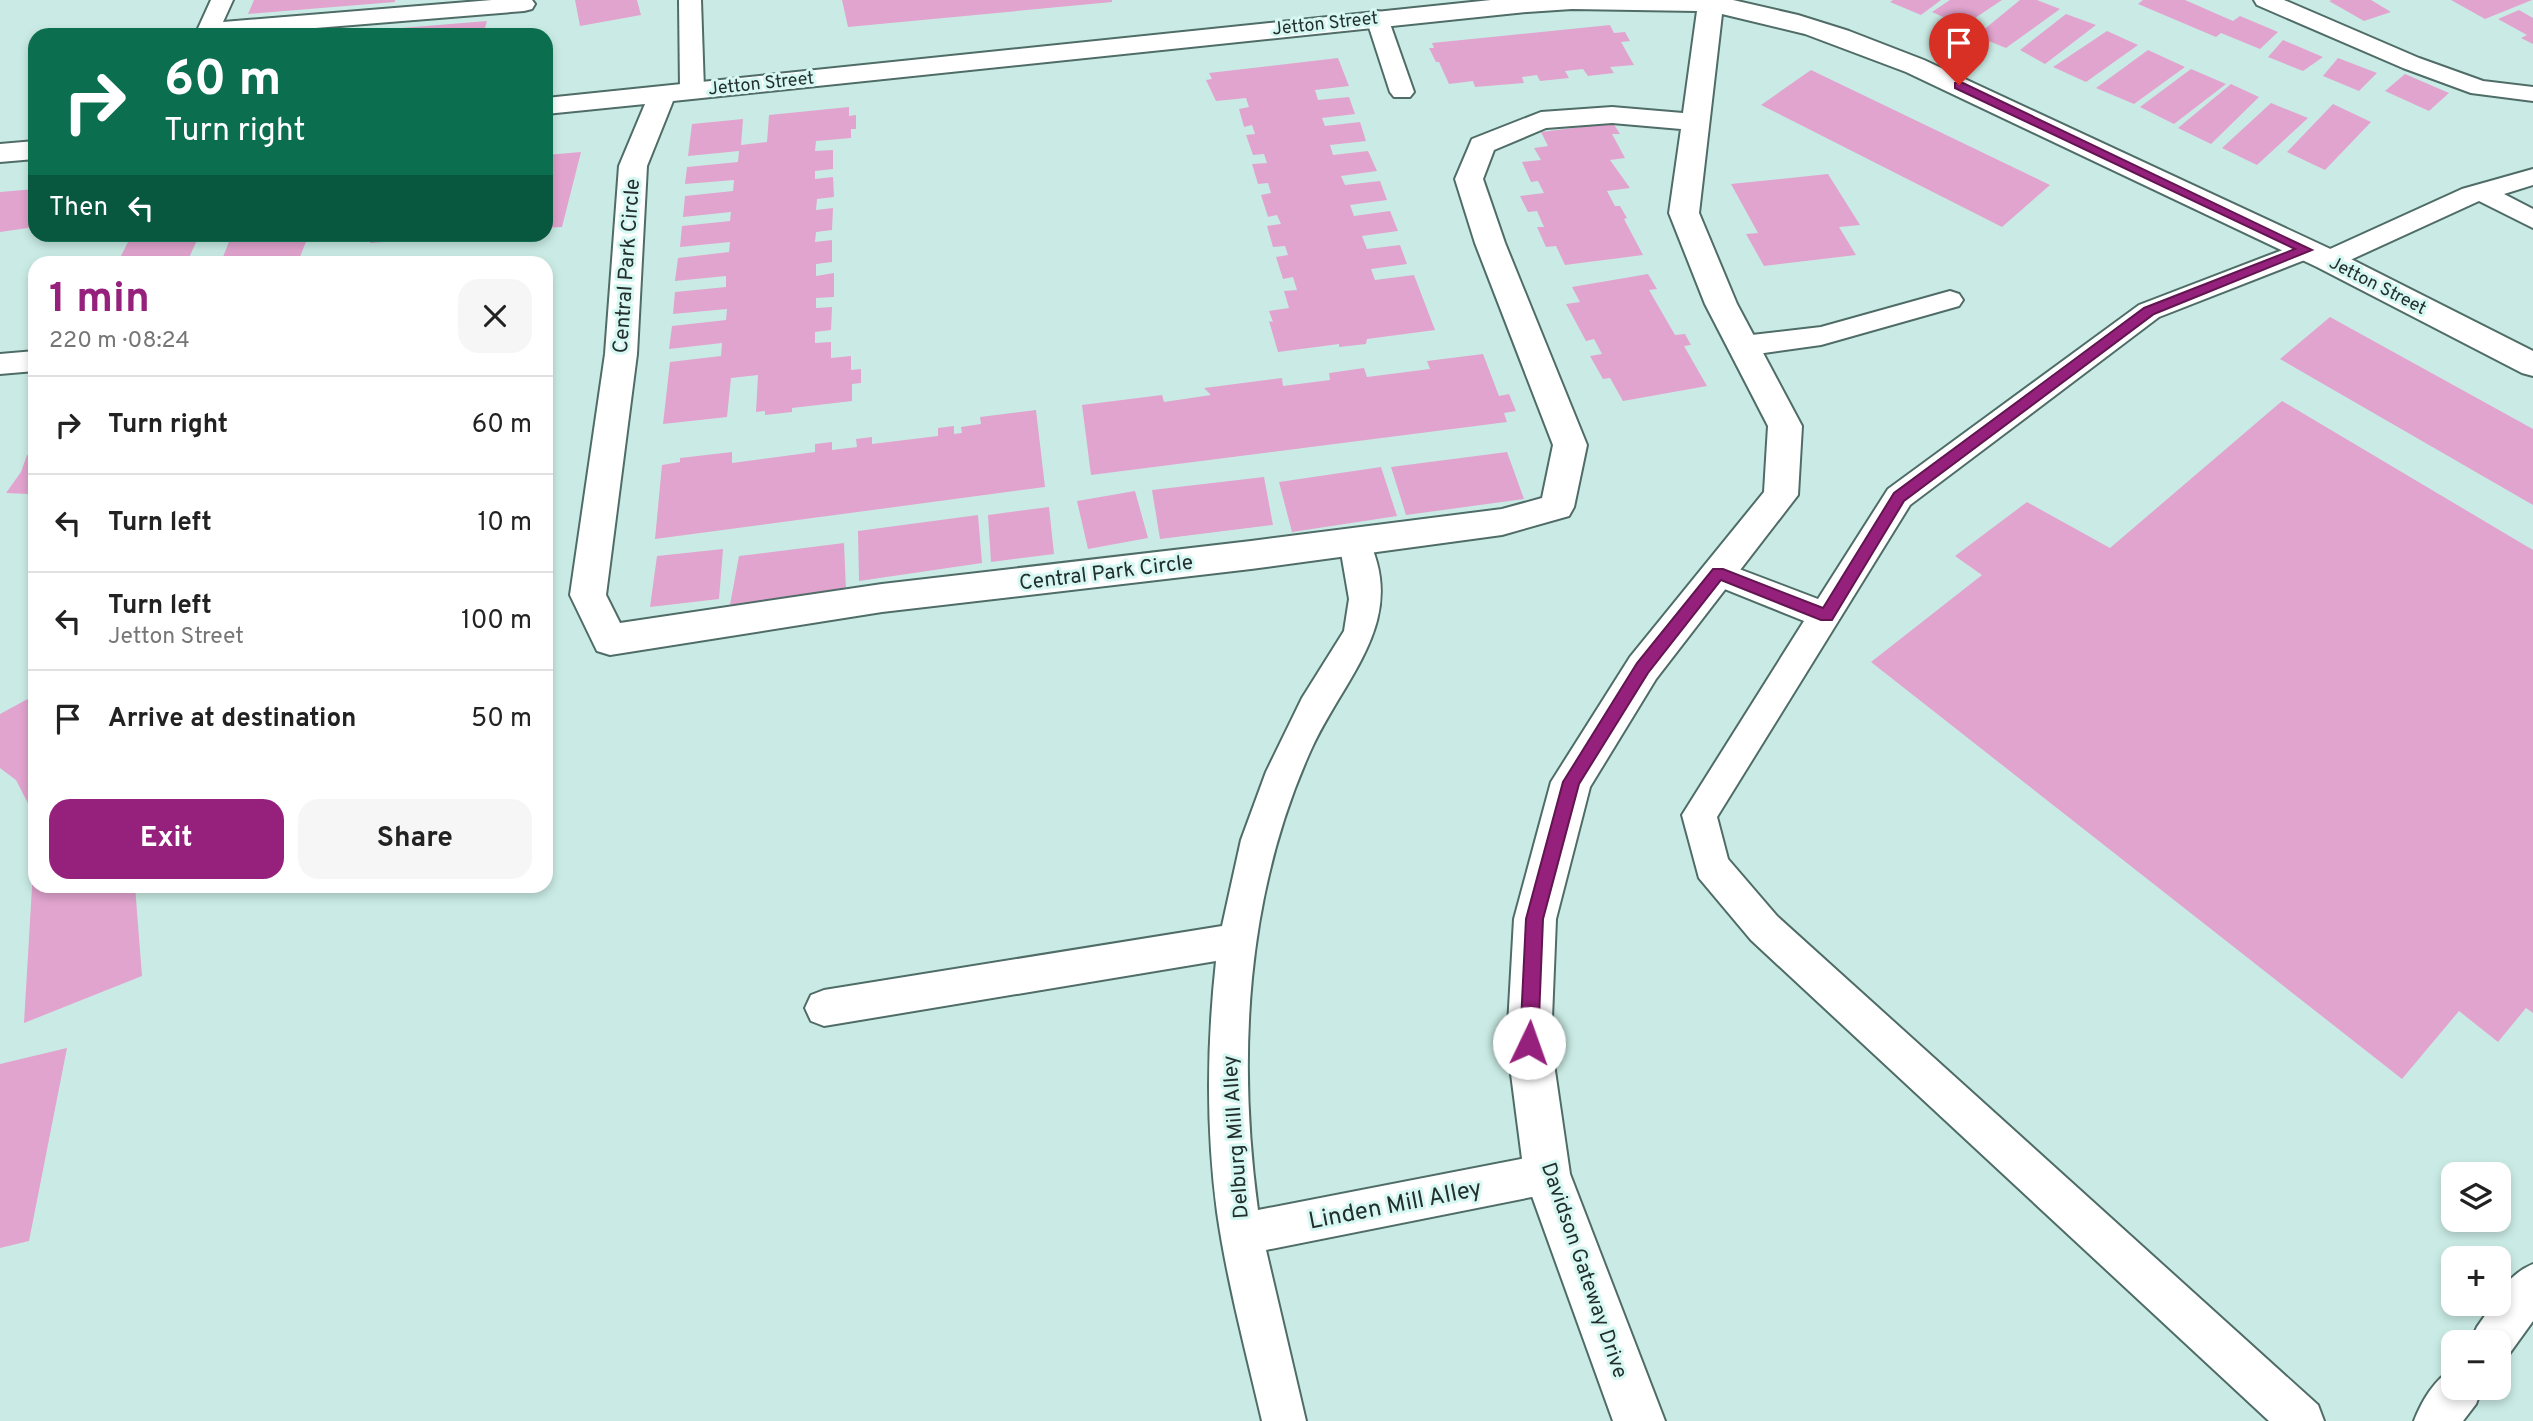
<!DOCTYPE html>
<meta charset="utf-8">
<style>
:root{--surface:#fff;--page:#f6f6f6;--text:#222;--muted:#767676;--line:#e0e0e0;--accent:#96217d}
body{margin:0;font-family:Overpass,sans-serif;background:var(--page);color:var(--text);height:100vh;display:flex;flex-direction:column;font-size:26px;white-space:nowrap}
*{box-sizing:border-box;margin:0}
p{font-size:23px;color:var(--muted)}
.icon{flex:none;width:38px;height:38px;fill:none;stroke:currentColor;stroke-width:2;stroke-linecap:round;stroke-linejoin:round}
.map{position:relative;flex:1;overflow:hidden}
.details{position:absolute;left:28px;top:256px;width:525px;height:637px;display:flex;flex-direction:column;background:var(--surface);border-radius:21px;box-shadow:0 4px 10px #0003}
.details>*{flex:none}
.hud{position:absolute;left:28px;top:28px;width:525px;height:214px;border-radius:21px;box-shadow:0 4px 10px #0003;background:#0b6e4f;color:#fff;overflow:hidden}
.buttons{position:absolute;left:2441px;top:1162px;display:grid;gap:14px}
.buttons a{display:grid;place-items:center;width:70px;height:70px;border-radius:14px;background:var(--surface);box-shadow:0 4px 10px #0003;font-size:35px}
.pin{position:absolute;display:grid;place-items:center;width:60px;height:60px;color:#fff;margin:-72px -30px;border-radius:50% 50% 50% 0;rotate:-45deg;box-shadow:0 0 7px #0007}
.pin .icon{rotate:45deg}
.me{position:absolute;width:77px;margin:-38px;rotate:3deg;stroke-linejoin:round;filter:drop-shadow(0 0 5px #0008)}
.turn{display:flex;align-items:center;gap:24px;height:147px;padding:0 21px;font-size:32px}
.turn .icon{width:91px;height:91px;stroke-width:2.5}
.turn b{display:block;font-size:49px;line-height:60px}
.then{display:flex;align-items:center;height:66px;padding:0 21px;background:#0003;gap:14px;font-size:26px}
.round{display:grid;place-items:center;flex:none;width:74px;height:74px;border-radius:21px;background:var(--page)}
.headline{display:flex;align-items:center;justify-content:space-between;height:119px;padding:0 21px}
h1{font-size:42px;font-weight:700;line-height:52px;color:var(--accent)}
.primary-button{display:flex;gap:14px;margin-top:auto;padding:14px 21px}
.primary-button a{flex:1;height:80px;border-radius:21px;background:var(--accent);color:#fff;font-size:28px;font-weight:700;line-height:80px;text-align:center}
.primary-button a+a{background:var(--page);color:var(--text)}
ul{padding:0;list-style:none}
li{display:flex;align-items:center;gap:21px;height:98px;padding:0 21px;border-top:2px solid var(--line)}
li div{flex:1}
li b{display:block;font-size:26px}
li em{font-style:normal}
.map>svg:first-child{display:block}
.building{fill:#e1a4ce}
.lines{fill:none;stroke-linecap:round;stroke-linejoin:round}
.lane-casing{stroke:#4f6c67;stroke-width:4}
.street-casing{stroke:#4f6c67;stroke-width:4}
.lane{fill:#fff;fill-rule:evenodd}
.street{fill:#fff;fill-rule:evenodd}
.route{fill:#96217d;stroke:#621551;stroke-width:2}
.labels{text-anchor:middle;stroke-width:6;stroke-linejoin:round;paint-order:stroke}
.far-street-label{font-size:18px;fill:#222f2d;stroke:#d7f8f2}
.street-label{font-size:21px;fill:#222f2d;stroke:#d7f8f2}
.near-street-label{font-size:24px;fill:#222f2d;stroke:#d7f8f2}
</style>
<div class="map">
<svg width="2533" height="1421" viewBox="0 0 2533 1421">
<rect width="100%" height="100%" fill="#caebe5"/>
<g class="building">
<path d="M254,0H395V2L248,14Z"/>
<path d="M575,0H637L641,15L580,26Z"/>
<path d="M842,0H1112V2L848,27Z"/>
<path d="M1893,0H1941L1921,15L1890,2Z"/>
<path d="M1950,0H2002L1963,26L1932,12Z"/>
<path d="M2020,0H2037L2060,9L2006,48L1976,36Z"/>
<path d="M2143,0H2185L2233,21L2240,16L2278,32L2260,49L2221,33L2216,37L2138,4Z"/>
<path d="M2332,0H2371L2391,12L2364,21L2329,1Z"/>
<path d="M2451,0H2532L2485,19Z"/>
<path d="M2519,10L2533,18V44L2521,38L2527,35L2498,19Z"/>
<path d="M2066,14L2096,25L2045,64L2020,50Z"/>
<path d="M487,21L483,35H341V33Z"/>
<path d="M1610,25L1614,33L1625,32L1630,41L1621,42L1634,65L1610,67L1614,73L1588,76L1583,69L1565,71L1569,78L1540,81L1537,75L1522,77L1524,83L1475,87L1473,81L1449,84L1439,62H1436L1429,48H1434L1432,43Z"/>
<path d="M2107,31L2138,45L2086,82L2053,67Z"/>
<path d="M2283,40L2323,57L2303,71L2268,57Z"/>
<path d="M2148,50L2185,67L2134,104L2096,88Z"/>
<path d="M1338,58L1349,86L1315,90L1318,100L1349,97L1355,114L1322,118L1325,126L1360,122L1366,141L1330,145L1333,155L1368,151L1377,171L1341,176L1345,185L1380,181L1387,200L1350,205L1354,216L1390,211L1398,231L1362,236L1367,249L1400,245L1407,264L1371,269L1375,280L1414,275L1435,330L1367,339L1366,344L1339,347V344L1278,352L1269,321L1273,322L1269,311L1289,308L1284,291L1297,290L1293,277L1283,279L1276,257L1288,255L1285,246L1273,247L1267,226L1281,224L1277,215L1268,217L1261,195L1271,193L1268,183L1258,184L1252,164L1267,163L1264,154L1253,155L1246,135L1255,134L1252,125L1244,127L1239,109L1249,107L1246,98L1216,101L1206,80L1212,79L1209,73Z"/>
<path d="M2338,58L2377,73L2359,91L2323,76Z"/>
<path d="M2191,69L2226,84L2174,124L2140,107Z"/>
<path d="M1811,70L2050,185L2002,227L1761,105Z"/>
<path d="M2405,74L2449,93L2429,111L2385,91Z"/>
<path d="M2231,84L2259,97L2211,144L2178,128Z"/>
<path d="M2271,103L2308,118L2257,165L2222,148Z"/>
<path d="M2333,104L2371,122L2325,170L2287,152Z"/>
<path d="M849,107V116L856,115V129H851V138L816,141L815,151L833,150V169L815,171V179L833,177L834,197L817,199L816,210L833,208L832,230L816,232L815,242L832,240V262L816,264V276L834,273V297L816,298V308L832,307L831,330L815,332V343L831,342V358L851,356V370L861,369V383L852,384V401L792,408V412L765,415V411L756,412L758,375L731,378L727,417L663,424L670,362L721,356L722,343L669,349L672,326L726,320L727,309L673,314L675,292L726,287V276L675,281L678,258L729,252L730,242L680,247L682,226L730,221L731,212L683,217L685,196L733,191L734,180L685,184L687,167L738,162L739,151L688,156L692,124L743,119L741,145L767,142L769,115Z"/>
<path d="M1613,123L1620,134H1612L1625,158L1610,160L1630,188L1607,191L1615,206H1620L1627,218L1624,219L1643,255L1565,265L1556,246L1546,247L1537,227H1544L1537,211L1528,212L1520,196L1544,193L1538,181L1531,182L1522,162L1541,160L1534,148L1548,146L1541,132Z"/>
<path d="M581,152L562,227L546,228V155Z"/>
<path d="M1828,174L1860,225L1839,227L1856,255L1764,266L1746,234L1758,233L1731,184Z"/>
<path d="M35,189V227L0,232V192Z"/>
<path d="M132,234H223V236L198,238L187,262H118Z"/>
<path d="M232,234H309L298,262H221Z"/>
<path d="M372,234H453L452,237L370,243Z"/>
<path d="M1648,274L1657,289L1649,290L1675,335L1685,334L1691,345L1684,346L1707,386L1623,401L1610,378L1603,379L1590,356L1602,354L1594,339L1586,341L1566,304L1580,302L1572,287Z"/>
<path d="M2330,317L2533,429V505L2280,359Z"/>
<path d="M1483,354L1499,396L1509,394L1516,411L1504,413L1507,422L1091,475L1082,405L1162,395L1164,402L1211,395L1204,388L1282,378L1283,386L1330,380L1329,373L1364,368L1367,377L1430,369L1427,361Z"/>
<path d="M2282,401L2533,550V1013L2526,1008L2498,1042L2459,1011L2402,1079L1871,662L1982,575L1955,556L2027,502L2110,548Z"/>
<path d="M1036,410L1045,487L655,539L662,465L680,462V458L732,452V463L815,452V444L832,442V450L857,447L856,439L872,437V444L938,436V428L954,426V434L962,433L961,427L981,424L980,417Z"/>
<path d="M1507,452L1524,499L1406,515L1391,467Z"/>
<path d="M27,455H35V485L29,494L6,493L21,472Z"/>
<path d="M1381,467L1397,516L1292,532L1279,482Z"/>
<path d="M1264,477L1273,525L1160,539L1152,490Z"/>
<path d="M1135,491L1148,538L1088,549L1077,501Z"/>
<path d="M1049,507L1054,554L991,562L988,515Z"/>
<path d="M978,515L982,563L859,581L858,531Z"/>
<path d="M844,543L846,590L730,605L739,556Z"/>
<path d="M723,549L719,599L650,607L657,556Z"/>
<path d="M35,695V817L16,780L0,768V714Z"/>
<path d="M33,870L35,886H135L142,976L24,1023Z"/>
<path d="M67,1048L29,1241L0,1248V1064Z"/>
</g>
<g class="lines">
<defs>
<g id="lane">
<path d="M211,0H233L223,22L492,0H532L535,4L532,9L524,11L230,35H195Z"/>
<path d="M679,0H701L704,90L700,95H684L680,90Z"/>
<path d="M2254,0H2284L2419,58L2483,81L2533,87V101L2471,93L2403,68L2257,5Z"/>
<path d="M1377,11L1385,13L1388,18L1414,92L1410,97H1394L1390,92L1366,18L1369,13Z"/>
<path d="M2533,169V185L2504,194L2533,209V228L2479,201L2337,266L2328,269L2319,266L2315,260L2319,254L2462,189Z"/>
<path d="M2306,241L2315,244L2319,250L2315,256L2159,317L1910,505L1717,817L1728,859L1777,916L2318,1405L2324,1421H2269L1751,940L1699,878L1682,815L1804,621L1707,582L1702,573L1707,564L1718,561L1818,599L1888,489L2139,305Z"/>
<path d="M1950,291L1959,294L1963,300L1959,306L1821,345L1743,356L1733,353L1729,346L1733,339L1743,336L1821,327Z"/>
<path d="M35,351V371L0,374V354Z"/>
<path d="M1354,529L1365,533C1412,620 1343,677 1310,752C1246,895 1237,1056 1258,1210L1547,1154L1561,1160L1567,1174L1561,1188L1547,1194L1266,1250L1306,1421H1262C1246,1352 1227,1282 1217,1212C1206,1128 1207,1044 1216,961L824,1026L811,1021L805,1008L811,995L824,990L1222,926L1241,840L1266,772L1302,698L1344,631L1349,599L1339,541L1343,533Z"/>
<path d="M2533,1264V1321L2507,1357L2499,1361V1342H2470L2477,1327L2493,1304H2499C2499,1286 2518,1270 2533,1264Z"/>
<path d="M2454,1369V1388H2482L2476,1404L2463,1421H2414C2421,1403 2435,1377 2454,1369Z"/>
</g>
<g id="street">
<path d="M1491,0H1733L1798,15L1849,31L1924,60L2339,253L2533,351V376L2522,373L2317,267L1906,72L1805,34L1722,14L1699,213L1737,304L1802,426L1798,495L1656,679L1590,787L1556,919L1551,1043L1570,1174L1665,1421H1613L1524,1174L1507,1043L1514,919L1551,782L1630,657L1764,492L1768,426L1705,304L1669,213L1681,129L1612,123L1546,128L1494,150L1483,179L1505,243L1587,445L1574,507L1569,516L1502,535L1251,569L882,612L610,655L597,651L570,595L605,354L619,166L645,104L546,114V98ZM1572,9L1697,11L1683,113L1612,107L1541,112L1472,139L1455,179L1475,243L1553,445L1542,498L1502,509L1251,541L882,584L620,623L606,595L637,354L647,166L673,101L1527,12Z"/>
<path d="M35,141V159L0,162V144Z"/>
</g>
</defs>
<use href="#lane" class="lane-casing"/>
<use href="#street" class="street-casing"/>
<use href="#lane" class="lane"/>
<use href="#street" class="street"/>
</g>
<path class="route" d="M1955,83H1963L2312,250L2154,314L1904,501L1832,620H1821L1721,580L1648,673L1579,784L1543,919L1538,1043L1535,1049L1529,1052L1522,1049L1520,1043L1526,919L1563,782L1637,663L1713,569H1723L1823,608L1894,493L2144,308L2295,249L1955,88Z"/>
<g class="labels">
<g class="far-street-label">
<text transform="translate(1325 23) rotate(-6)" y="6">Jetton Street</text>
<text transform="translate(761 83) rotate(-6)" y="6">Jetton Street</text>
<text transform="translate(2378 285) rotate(27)" y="6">Jetton Street</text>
</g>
<g class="street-label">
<text transform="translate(626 266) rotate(-86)" y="7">Central Park Circle</text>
<text transform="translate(1106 572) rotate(-7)" y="7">Central Park Circle</text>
<text transform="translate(1235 1137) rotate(-94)" y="7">Delburg Mill Alley</text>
<text transform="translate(1585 1270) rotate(71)" y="7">Davidson Gateway Drive</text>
</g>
<g class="near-street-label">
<text transform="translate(1395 1204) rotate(-11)" y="8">Linden Mill Alley</text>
</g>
</g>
</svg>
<div class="buttons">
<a><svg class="icon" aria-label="layers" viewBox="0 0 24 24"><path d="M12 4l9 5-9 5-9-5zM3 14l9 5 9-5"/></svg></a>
<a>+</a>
<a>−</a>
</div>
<div class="pin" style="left:1959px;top:85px;background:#d93025"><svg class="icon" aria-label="arrive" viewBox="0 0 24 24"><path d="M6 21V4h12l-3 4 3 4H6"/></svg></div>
<svg class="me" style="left:1529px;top:1043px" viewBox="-20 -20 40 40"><circle r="19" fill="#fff"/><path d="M0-13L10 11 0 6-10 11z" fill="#96217d"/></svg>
<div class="hud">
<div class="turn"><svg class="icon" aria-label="right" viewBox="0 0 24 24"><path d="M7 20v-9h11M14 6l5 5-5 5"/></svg><div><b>60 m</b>Turn right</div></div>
<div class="then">Then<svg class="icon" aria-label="left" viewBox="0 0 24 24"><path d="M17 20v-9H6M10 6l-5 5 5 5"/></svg></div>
</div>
<section class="details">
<div class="headline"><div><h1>1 min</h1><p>220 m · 08:24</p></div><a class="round"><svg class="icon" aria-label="close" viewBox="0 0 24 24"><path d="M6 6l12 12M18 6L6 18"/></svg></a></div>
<ul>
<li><svg class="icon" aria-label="right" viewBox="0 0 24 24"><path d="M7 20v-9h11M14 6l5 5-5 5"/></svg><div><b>Turn right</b></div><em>60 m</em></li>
<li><svg class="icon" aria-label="left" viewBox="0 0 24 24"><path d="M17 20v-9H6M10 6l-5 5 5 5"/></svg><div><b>Turn left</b></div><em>10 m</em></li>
<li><svg class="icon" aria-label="left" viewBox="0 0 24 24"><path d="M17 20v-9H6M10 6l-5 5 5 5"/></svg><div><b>Turn left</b><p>Jetton Street</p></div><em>100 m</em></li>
<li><svg class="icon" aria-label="arrive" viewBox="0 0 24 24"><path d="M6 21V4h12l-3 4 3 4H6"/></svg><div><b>Arrive at destination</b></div><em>50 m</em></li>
</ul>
<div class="primary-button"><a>Exit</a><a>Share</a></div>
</section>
</div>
